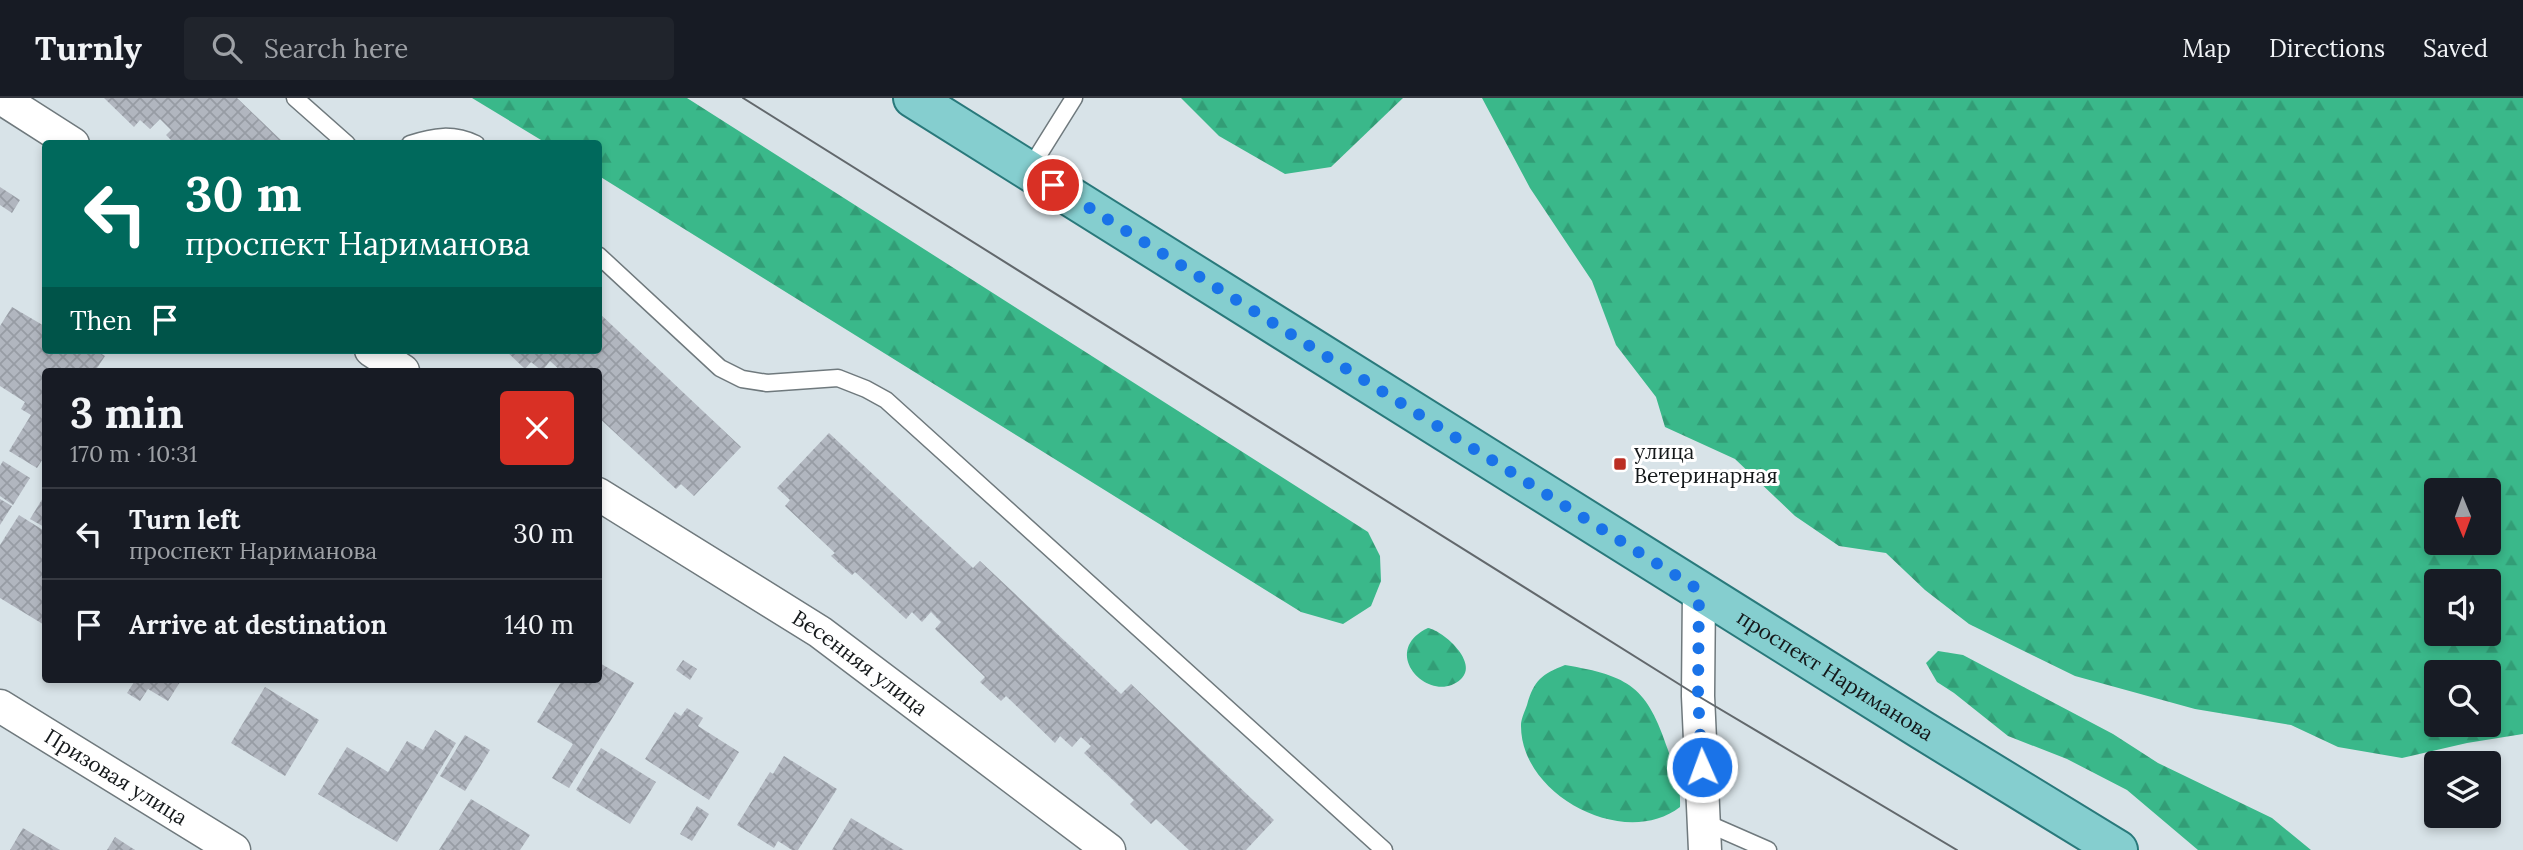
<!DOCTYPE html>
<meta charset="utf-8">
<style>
:root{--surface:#171b24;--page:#20242c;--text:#f1f3f6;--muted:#9ea1a6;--line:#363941}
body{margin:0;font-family:Lora,serif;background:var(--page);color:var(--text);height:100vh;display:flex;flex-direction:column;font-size:26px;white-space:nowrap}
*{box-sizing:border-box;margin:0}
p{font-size:23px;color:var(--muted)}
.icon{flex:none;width:38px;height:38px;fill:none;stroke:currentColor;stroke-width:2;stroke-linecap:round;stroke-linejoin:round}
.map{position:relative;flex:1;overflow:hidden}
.panel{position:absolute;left:42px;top:270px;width:560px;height:315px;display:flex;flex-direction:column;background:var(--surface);border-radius:7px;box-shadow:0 4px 10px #0003}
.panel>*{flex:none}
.guide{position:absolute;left:42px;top:42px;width:560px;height:214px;border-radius:7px;box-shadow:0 4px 10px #0003;background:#00695c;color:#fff;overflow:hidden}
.needle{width:46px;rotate:179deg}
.controls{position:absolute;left:2424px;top:380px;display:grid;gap:14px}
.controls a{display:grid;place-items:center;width:77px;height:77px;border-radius:7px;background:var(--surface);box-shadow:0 4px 10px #0003;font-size:35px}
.pin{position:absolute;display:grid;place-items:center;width:60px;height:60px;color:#fff;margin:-30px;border:4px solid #fff;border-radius:50%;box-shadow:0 2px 7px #0007}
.me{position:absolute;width:77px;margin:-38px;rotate:358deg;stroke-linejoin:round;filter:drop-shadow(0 0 5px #0008)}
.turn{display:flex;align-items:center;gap:24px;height:147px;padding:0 28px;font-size:32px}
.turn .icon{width:91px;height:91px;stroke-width:2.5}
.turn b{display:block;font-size:49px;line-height:60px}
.then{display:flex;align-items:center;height:66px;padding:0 28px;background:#0003;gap:14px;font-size:26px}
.round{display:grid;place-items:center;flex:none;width:74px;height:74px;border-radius:7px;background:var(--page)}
.overview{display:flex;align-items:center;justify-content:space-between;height:119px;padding:0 28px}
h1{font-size:42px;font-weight:700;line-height:52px}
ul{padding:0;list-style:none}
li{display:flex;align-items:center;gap:21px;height:91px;padding:0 28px;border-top:2px solid var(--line)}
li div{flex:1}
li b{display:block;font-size:26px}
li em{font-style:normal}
header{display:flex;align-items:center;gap:42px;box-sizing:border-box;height:98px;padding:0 35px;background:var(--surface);border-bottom:2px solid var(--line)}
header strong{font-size:33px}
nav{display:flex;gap:38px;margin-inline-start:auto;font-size:24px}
.search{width:490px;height:63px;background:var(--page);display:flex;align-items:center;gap:18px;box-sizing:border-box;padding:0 24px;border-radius:7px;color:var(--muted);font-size:26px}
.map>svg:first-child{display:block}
.forest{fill:url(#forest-firs);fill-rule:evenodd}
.building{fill:url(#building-cross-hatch)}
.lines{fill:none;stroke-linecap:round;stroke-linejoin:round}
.lane-casing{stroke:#6f797d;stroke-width:19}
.street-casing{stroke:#6f797d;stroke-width:35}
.primary-casing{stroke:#29797b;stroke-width:42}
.lane{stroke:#fff;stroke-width:16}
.street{stroke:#fff;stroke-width:32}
.primary{stroke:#85cecf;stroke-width:38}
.tram{stroke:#62686c;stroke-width:2}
.route{stroke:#1a73e8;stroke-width:12;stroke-dasharray:0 21.6}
.poi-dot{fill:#bb2e23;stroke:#fff;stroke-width:2.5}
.labels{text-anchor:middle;stroke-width:6;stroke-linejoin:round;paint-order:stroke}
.poi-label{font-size:21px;fill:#14181a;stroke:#fff;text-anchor:start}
.street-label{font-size:21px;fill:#14181a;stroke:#fff}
</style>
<header>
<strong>Turnly</strong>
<div class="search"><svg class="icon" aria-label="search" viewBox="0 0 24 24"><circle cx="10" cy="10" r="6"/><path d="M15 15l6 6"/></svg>Search here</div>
<nav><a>Map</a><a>Directions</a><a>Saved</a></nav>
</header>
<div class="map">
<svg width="2523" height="752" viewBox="0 0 2523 752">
<defs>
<pattern id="forest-firs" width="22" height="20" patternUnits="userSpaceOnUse" patternTransform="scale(1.75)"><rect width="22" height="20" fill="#3ab88a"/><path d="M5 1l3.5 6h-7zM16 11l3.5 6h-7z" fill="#329d76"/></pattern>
<pattern id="building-cross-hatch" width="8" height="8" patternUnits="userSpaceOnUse" patternTransform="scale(1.75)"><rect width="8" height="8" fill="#b1b6bf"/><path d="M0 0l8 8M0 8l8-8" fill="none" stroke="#979ca4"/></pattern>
</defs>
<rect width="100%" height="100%" fill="#d8e3e8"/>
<g class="forest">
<path d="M472,0H687L1368,434L1380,458L1381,483L1371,508L1343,526L1301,514L599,78L598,46L546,45Z"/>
<path d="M1181,0H1403L1331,69L1285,76L1219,38Z"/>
<path d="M1482,0H2523V636L2467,645L2402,660L2338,649L2291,627L2195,611L2075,578L1969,526L1925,492L1886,455L1839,448L1795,418L1735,361L1665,329L1656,299L1616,247L1592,183L1530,90ZM2488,392V444H2436V392ZM2488,483V536H2436V483ZM2488,574V626H2436V574Z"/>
<path d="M1428,530C1444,533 1479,565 1461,581C1431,609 1377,554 1428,530Z"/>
<path d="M1938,553L1963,557L2113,636L2158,665L2272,720L2311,752H2198L2127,692L2067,661L2008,638L1954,595L1937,584L1926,565Z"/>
<path d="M1565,567C1630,578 1647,589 1668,652C1675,672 1681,688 1680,709C1624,752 1520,697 1521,627C1521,621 1525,613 1527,607C1534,582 1542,576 1565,567Z"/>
</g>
<g class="building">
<path d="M104,0H237L285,46H175L166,37L171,32L160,21L150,31L140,22L134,29Z"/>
<path d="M0,89L20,102L12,115L0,107Z"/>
<path d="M12,209L46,229V252H95L105,258L95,273H46V356L37,370L9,353L31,317L21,311L25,304L0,288V228Z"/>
<path d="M598,214L741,349L694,398L681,386L676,391L598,319V273H561L550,263L542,273L531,264L525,271L505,252H598Z"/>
<path d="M829,335L973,470L980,463L1121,596L1131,586L1274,722L1246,752H1189L1156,721L1151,726L1130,706L1134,702L1084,655L1091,648L1081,639L1072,649L1060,638L1055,645L1006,598L1001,603L980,584L985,579L935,531L941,524L931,514L922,524L912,514L906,521L855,474L852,477L831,458L835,455L785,408L790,402L777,390Z"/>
<path d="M3,363L30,380L13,407L0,398V368Z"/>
<path d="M46,395V430L30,421Z"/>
<path d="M0,401L12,408L0,427Z"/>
<path d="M19,417L46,434V528L0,500V447Z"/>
<path d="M683,562L697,571L690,582L676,572Z"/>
<path d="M598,564L634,585L569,690L552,680L573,646L537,624L563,581H598Z"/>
<path d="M136,581H182L168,603L148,591L140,603L127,595Z"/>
<path d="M265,589L319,622L285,678L231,645Z"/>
<path d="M687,610L703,620L698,628L739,654L709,702L645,661L675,614L681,618Z"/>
<path d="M435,632L456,645L397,744L318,696L347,649L388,674L407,643L423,652Z"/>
<path d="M465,637L490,652L465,693L440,678Z"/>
<path d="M601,650L656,684L630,726L576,692Z"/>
<path d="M784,658L837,691L798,752H792L778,743L774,750L737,727L770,674L773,676Z"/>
<path d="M471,701L530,737L520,752H439Z"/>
<path d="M697,708L709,716L692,743L680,736Z"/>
<path d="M851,720L904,752H832Z"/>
<path d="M23,730L38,739L60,752H10Z"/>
<path d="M115,739L135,752H107Z"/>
</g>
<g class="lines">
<defs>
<g id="lane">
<path d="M295,0L347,46"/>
<path d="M410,46C434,38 453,35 476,46"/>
<path d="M1029,72L1074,0"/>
<path d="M598,157L720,270L742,281L767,285L838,280L866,291L886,302L1384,752"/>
<path d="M1704,724L1768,752"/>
</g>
<g id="street">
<path d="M1,0L73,46"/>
<path d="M371,252L403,273"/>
<path id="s1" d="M598,396L820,534L1109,752"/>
<path d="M1699,492L1698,598L1705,752"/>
<path id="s2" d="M0,608L234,752"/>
</g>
<g id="primary">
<path id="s3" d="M913,0L1922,632L2118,752"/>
</g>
</defs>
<use href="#lane" class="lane-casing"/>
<use href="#street" class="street-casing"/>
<use href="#primary" class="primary-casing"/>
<use href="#lane" class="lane"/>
<use href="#street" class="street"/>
<use href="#primary" class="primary"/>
<path class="tram" d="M743,0L1698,598L1957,752"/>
</g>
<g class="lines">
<path class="route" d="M1053,87L1699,492L1698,598L1702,669"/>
</g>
<rect class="poi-dot" x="1613" y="359" width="14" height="14" rx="3.5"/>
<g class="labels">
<g class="poi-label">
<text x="1634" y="361">улица<tspan x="1634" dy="24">Ветеринарная</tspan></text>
</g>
<g class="street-label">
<text dy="7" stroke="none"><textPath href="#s1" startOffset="312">Весенняя улица</textPath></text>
<text dy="7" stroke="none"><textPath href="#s3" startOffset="1088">проспект Нариманова</textPath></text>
<text dy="7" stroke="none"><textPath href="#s2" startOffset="136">Призовая улица</textPath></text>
</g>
</g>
</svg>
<div class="controls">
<a><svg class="needle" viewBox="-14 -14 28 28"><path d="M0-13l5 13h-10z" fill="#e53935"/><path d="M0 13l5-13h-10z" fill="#9ea1a6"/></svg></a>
<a><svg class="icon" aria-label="sound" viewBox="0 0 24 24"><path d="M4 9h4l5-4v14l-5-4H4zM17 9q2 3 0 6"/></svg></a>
<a><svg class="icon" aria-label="search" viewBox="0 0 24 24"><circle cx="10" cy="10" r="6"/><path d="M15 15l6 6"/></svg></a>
<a><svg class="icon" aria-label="layers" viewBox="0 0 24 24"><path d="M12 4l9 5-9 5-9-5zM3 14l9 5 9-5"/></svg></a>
</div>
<div class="pin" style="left:1053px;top:87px;background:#d93025"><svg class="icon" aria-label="arrive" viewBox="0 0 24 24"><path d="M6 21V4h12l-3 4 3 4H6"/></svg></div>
<svg class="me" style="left:1702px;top:669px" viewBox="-20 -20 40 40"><circle r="17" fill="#1a73e8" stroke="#fff" stroke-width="3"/><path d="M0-11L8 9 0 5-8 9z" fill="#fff"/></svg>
<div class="guide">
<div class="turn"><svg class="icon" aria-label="left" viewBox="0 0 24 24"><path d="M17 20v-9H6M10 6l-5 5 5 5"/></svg><div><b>30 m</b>проспект Нариманова</div></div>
<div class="then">Then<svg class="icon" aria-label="arrive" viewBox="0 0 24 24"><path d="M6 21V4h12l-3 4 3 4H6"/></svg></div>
</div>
<section class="panel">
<div class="overview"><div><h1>3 min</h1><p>170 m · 10:31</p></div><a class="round" style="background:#d93025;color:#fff"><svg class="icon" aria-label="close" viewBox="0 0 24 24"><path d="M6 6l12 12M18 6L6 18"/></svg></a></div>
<ul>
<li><svg class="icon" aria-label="left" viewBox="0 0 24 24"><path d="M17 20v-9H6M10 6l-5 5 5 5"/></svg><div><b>Turn left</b><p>проспект Нариманова</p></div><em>30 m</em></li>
<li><svg class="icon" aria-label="arrive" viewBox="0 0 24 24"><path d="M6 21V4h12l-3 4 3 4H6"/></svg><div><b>Arrive at destination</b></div><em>140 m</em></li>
</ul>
</section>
</div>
